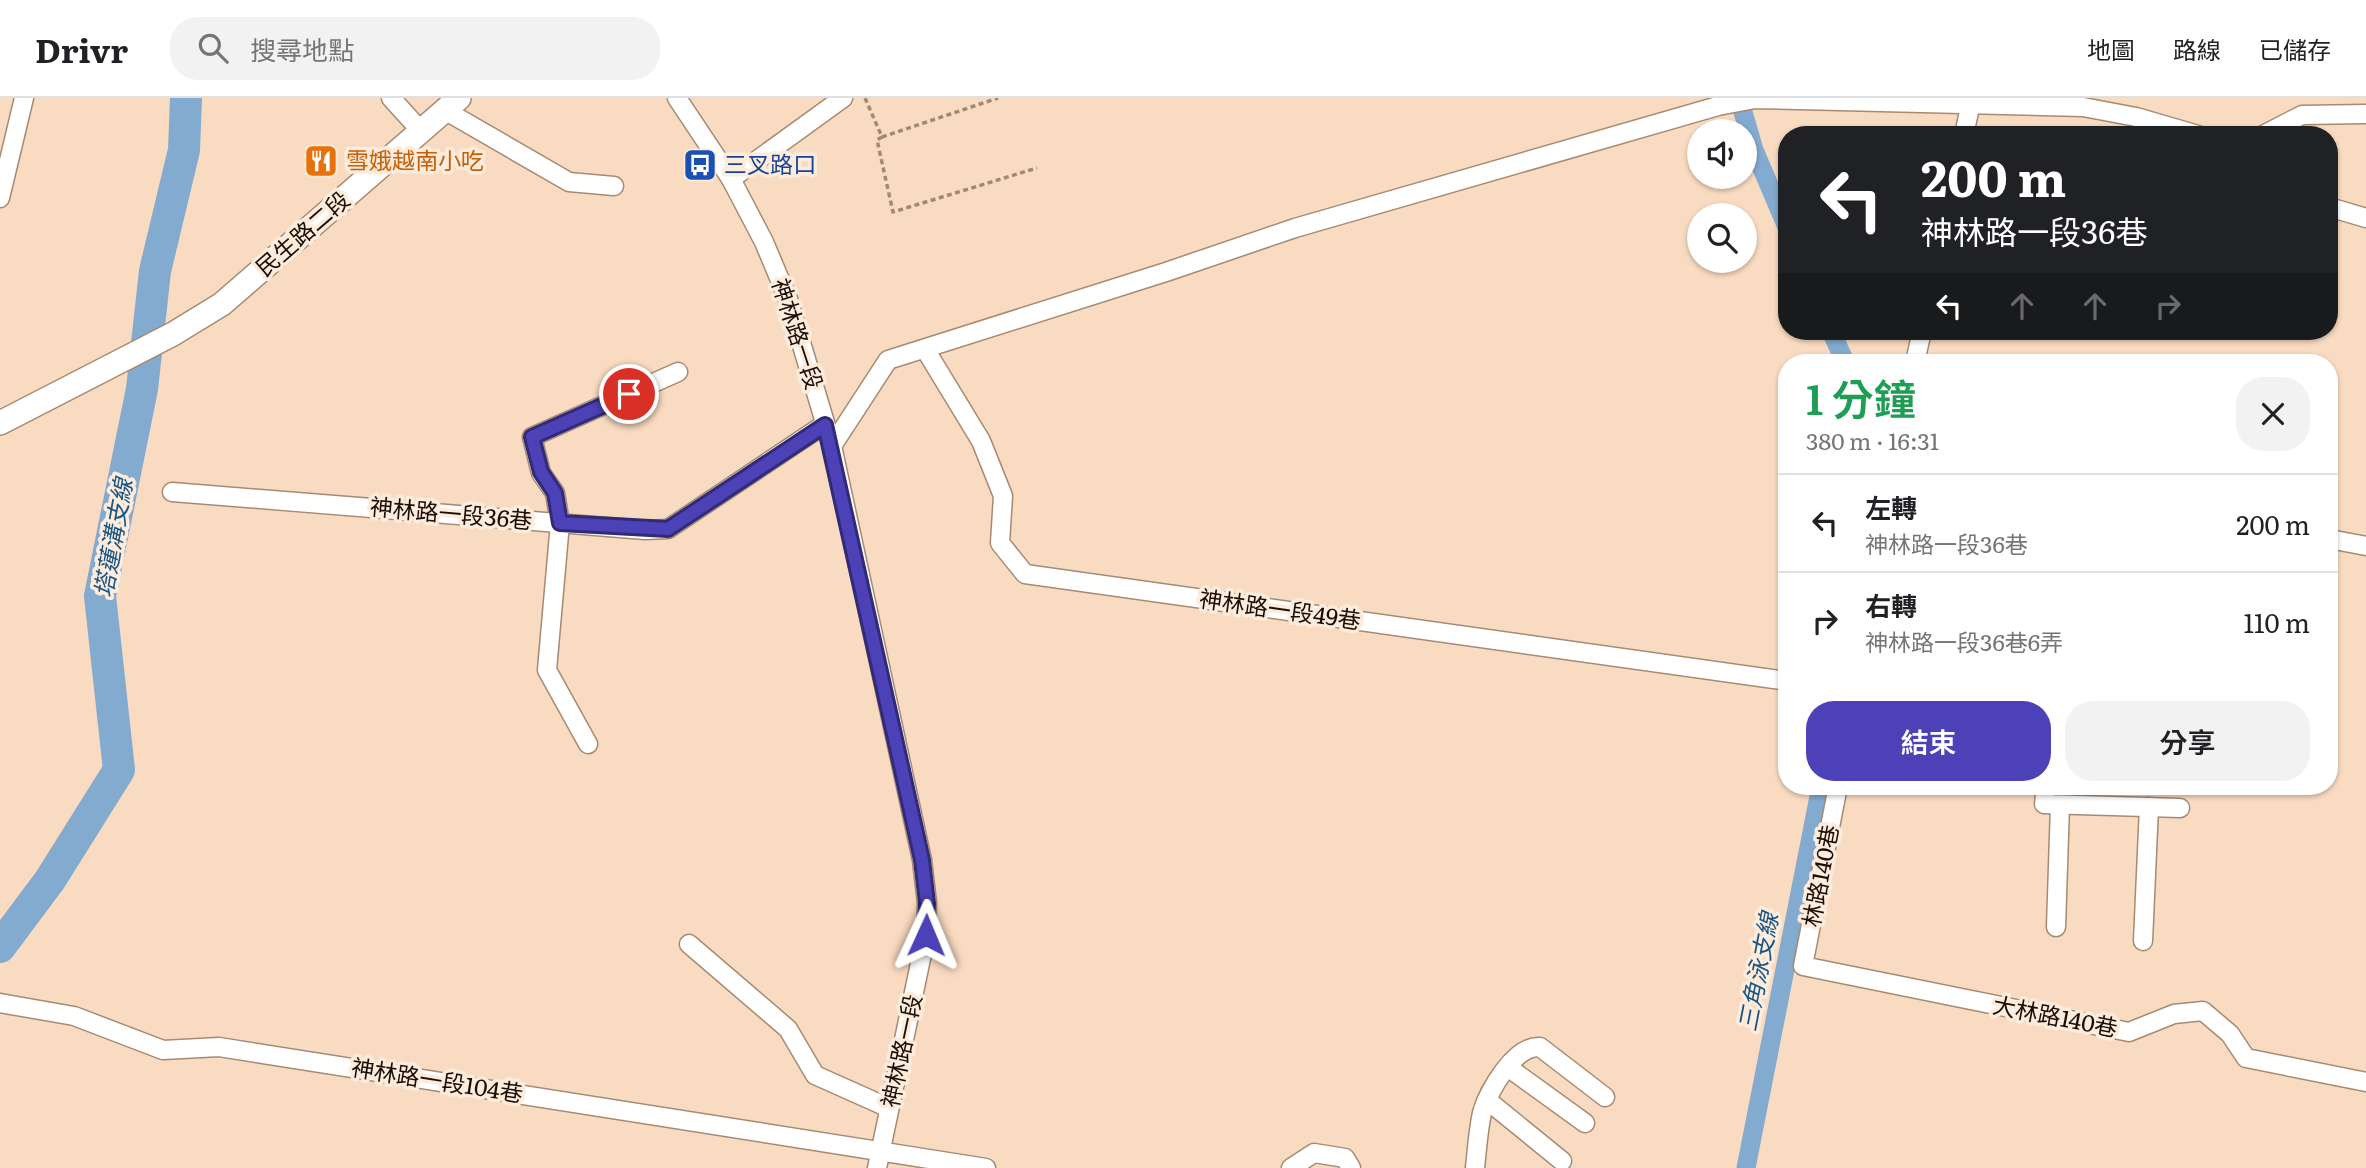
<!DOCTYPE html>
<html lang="zh-TW">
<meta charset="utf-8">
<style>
:root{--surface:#fff;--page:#f2f2f2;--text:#202124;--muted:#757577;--line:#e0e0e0;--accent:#4c41b7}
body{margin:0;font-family:Literata,"Noto Sans TC",serif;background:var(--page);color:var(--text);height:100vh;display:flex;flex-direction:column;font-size:26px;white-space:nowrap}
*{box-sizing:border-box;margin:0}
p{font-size:23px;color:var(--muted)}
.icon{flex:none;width:38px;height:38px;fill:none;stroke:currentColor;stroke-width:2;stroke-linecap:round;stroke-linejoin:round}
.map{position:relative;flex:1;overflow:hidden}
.sheet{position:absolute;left:1778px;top:256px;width:560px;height:441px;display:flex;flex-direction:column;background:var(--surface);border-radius:28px;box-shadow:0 2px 5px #0004}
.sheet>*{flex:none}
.guide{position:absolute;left:1778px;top:28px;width:560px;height:214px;border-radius:28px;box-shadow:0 2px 5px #0004;background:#202124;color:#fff;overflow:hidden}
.controls{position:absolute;left:1687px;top:21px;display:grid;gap:14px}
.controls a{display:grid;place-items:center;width:70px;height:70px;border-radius:50%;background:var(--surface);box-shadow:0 2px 5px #0004;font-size:35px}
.pin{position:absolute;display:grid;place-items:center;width:60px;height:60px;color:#fff;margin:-30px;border:4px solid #fff;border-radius:50%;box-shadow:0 2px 7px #0007}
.me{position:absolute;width:77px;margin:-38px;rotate:1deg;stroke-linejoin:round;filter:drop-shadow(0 0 5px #0008)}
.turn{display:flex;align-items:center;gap:24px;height:147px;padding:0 28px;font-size:32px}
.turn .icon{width:91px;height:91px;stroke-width:2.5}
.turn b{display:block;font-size:49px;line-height:60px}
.lanes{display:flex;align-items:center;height:66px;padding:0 28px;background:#0003;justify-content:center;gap:35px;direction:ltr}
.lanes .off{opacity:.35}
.round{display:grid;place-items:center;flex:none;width:74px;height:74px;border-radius:28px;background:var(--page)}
.headline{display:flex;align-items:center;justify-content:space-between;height:119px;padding:0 28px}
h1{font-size:42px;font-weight:600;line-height:52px;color:#1e9e55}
.action{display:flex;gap:14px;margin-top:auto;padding:14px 28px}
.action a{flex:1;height:80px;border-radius:28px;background:var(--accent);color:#fff;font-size:28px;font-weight:600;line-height:80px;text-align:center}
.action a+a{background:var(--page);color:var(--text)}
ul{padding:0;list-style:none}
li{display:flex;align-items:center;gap:21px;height:98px;padding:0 28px;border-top:2px solid var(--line)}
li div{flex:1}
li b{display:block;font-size:26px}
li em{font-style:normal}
header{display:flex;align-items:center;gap:42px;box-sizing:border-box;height:98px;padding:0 35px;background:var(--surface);border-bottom:2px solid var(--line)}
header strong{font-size:33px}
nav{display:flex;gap:38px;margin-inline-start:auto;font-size:24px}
.search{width:490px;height:63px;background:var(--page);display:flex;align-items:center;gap:18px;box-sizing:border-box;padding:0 24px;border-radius:28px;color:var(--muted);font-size:26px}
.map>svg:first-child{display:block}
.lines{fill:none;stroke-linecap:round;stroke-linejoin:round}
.canal{stroke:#83aacf;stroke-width:19}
.river{stroke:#83aacf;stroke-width:32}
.minor-casing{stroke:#a68a72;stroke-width:21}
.major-casing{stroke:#a68a72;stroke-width:26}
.path{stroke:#a08a77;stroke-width:3.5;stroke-dasharray:5 3.5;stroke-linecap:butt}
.minor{stroke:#fff;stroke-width:18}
.major{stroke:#fff;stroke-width:23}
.route-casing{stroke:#312a77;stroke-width:18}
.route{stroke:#4c41b7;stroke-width:12}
.labels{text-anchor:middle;stroke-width:7;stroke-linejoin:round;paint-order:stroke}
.food-label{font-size:23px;fill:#c56008;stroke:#fdebdb;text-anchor:start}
.transit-label{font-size:23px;fill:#164399;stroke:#fdebdb;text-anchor:start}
.street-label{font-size:23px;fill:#180e06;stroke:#fdebdb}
.water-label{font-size:24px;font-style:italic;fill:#195584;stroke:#fdebdb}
</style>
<header>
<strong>Drivr</strong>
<div class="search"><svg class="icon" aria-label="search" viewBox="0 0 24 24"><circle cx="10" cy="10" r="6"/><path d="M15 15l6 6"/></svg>搜尋地點</div>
<nav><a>地圖</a><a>路線</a><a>已儲存</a></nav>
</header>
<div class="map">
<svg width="2366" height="1070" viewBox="0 0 2366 1070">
<rect width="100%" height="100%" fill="#f9dbc1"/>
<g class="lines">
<g class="canal">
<path d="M1739,0L1754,52L1787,129"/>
<path d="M1831,233L1845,264"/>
<path d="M1746,1070L1821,688"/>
</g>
<path class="river" d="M0,849L50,782L119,672L100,498L142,291L155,173L184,52L186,0"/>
<defs>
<g id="minor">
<path d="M391,0L421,33"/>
<path d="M677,0L731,81L764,144L788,201L832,348L922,762L927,805L926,837L877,1070"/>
<path d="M446,13L569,84L614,88"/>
<path d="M1964,37L1970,9"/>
<path d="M2263,37L2302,17L2366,16"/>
<path d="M731,81L843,0"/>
<path d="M0,100L24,0"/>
<path d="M2329,109L2366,120"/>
<path d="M925,251L981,343L1003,398L1000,445L1025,476L1787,583"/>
<path d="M1915,264L1922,233"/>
<path d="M832,348L888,262L1166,174L1295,130L1718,8L1755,1L2083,9L2136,19L2198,37"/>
<path d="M172,394L645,432L668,431L825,326"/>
<path d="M2329,441L2366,448"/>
<path d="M588,646L547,572L560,425L555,395L541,375L532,339L678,274"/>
<path d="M1838,688L1803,868L2129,934L2174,916L2203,913L2230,936L2246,960L2366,984"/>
<path d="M2046,688L2044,706L2180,710"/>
<path d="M2056,829L2060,707"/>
<path d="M2143,843L2149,709"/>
<path d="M689,846L788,931L815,977L889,1010"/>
<path d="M0,905L74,918L163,952L219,949L986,1070"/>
<path d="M1509,970L1585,1025"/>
<path d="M1487,1002L1562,1063"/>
<path d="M1291,1070L1314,1055L1345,1060L1351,1070"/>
<path d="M1475,1070C1477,1052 1478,1033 1482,1015C1488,993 1515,947 1540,949L1605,999"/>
</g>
<path id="major" d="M0,325L173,236L222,206L459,0"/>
</defs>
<use href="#minor" class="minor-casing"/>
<use href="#major" class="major-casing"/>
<g class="path">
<path d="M865,0L882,39L998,0"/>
<path d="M882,39L877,42L893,114L1037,70"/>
</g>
<use href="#minor" class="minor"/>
<use href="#major" class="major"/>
</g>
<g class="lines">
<defs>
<path id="route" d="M629,296L532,339L541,374L555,395L560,425L668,431L825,327L922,762L927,805L926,837"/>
</defs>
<use href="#route" class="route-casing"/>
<use href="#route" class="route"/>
</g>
<defs>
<symbol id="restaurant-square" viewBox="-11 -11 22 22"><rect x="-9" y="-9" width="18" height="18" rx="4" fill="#e8710a" stroke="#fdebdb"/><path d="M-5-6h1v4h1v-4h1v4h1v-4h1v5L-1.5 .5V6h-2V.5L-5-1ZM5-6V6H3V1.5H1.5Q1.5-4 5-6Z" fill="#fff"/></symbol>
<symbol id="bus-square" viewBox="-11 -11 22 22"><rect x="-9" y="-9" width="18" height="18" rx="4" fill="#1a4fb4" stroke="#fdebdb"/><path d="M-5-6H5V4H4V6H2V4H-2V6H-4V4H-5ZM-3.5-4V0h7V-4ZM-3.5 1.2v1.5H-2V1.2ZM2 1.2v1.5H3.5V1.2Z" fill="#fff"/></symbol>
</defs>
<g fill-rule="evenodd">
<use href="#restaurant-square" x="302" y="44" width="38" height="38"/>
<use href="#bus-square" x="681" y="48" width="38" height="38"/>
</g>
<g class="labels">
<g class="food-label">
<text x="346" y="71">雪娥越南小吃</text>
</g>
<g class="transit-label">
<text x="724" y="75">三叉路口</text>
</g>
<g class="street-label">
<text transform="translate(303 136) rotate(-41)" y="8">民生路二段</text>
<text transform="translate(797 236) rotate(72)" y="8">神林路一段</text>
<text transform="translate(451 416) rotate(5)" y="8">神林路一段36巷</text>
<text transform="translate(1280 512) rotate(8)" y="8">神林路一段49巷</text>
<text transform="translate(1821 778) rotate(-79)" y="8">林路140巷</text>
<text transform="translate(2055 919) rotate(11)" y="8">大林路140巷</text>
<text transform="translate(902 953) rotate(-78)" y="8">神林路一段</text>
<text transform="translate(437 983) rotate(9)" y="8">神林路一段104巷</text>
</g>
<g class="water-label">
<text transform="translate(114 440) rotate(-80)" y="8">塔蓮溝支線</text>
<text transform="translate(1759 874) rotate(-79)" y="8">三角泳支線</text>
</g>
</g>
</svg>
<div class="controls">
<a><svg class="icon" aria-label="sound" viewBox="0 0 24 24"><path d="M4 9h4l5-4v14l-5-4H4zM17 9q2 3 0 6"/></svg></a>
<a><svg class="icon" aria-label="search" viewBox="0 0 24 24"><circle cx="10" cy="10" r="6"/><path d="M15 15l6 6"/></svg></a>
</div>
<div class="pin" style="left:629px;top:296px;background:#d93025"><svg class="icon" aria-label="arrive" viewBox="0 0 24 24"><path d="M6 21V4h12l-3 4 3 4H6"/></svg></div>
<svg class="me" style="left:926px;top:837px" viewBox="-20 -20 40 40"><path d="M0-17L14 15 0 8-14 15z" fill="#4c41b7" stroke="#fff" stroke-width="4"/></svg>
<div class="guide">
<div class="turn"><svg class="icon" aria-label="left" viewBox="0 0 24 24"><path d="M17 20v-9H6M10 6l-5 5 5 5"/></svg><div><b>200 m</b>神林路一段36巷</div></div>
<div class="lanes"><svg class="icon" aria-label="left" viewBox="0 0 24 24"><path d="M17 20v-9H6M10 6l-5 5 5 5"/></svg><svg class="icon off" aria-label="ahead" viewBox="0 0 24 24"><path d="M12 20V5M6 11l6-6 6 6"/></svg><svg class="icon off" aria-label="ahead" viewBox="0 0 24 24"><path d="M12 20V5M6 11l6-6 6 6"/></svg><svg class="icon off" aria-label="right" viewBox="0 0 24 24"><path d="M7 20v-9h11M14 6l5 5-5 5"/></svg></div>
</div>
<section class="sheet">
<div class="headline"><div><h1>1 分鐘</h1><p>380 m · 16:31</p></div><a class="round"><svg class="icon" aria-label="close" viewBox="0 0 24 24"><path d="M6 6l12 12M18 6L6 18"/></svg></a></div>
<ul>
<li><svg class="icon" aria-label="left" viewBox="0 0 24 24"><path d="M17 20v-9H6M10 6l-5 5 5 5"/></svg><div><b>左轉</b><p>神林路一段36巷</p></div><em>200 m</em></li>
<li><svg class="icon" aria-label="right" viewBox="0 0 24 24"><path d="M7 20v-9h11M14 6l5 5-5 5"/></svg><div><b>右轉</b><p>神林路一段36巷6弄</p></div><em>110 m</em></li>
</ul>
<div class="action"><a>結束</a><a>分享</a></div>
</section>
</div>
